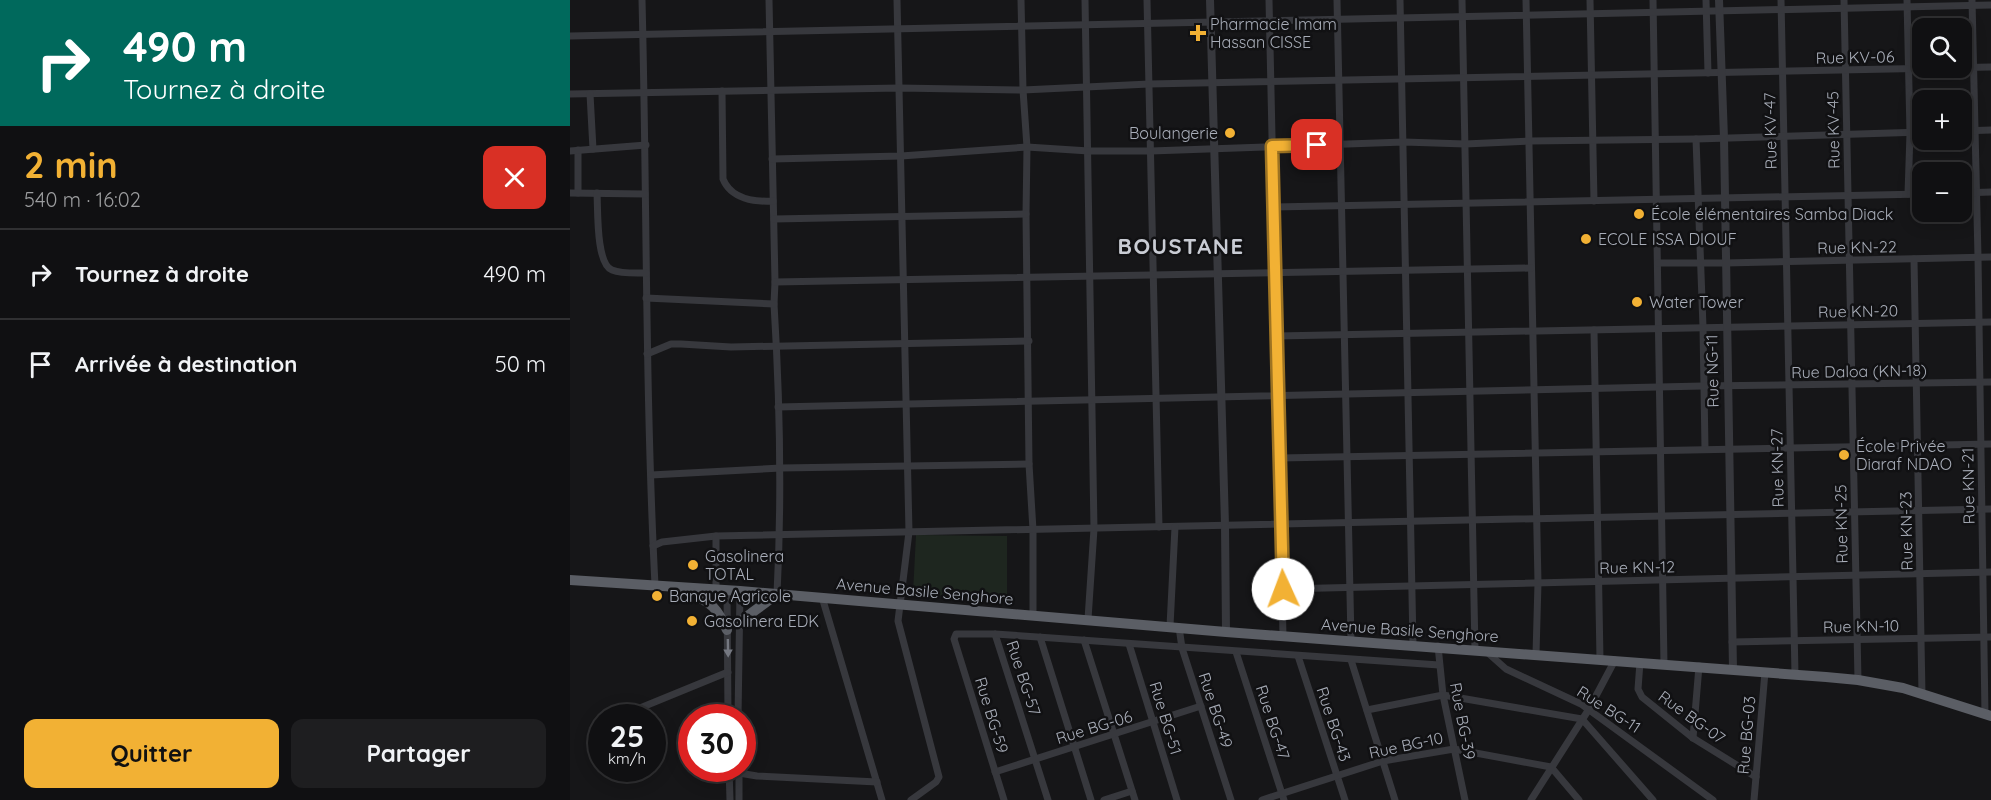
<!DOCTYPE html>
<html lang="fr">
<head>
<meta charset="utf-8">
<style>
  :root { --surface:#101012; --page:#1e1e20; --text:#f1f3f6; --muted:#9c9d9f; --line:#303032; --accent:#f2b134 }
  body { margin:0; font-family:Quicksand,sans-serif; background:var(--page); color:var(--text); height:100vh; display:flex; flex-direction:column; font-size:22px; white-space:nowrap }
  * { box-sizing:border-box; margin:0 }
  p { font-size:20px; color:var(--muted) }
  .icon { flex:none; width:33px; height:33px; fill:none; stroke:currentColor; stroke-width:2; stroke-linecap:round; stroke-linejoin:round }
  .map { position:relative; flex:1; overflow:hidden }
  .sheet { display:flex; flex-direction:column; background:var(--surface); width:570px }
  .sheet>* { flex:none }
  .top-card { background:#00695c; color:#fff; overflow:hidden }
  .fabs { position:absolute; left:1342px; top:18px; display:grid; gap:12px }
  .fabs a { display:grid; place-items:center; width:60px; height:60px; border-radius:12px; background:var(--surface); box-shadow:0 3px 15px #0003,0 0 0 2px var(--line); font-size:30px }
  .speed { position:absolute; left:18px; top:704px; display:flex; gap:12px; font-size:30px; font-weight:700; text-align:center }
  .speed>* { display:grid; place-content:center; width:78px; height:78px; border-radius:50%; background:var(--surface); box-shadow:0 3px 15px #0003,0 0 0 2px var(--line); line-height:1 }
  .speed small { font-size:15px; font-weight:400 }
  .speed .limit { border:9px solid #d22; background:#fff; color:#111 }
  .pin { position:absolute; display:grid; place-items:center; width:51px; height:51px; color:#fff; margin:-26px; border-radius:12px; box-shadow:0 3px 9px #0006 }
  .me { position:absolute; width:66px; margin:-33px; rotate:358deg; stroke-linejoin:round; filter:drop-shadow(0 0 4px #0008) }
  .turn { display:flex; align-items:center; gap:21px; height:126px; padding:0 24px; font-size:27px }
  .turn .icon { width:78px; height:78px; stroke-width:2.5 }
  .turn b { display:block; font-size:42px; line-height:51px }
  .round { display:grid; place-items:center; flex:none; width:63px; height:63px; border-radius:12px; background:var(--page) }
  .head { display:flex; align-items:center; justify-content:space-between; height:102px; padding:0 24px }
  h1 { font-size:36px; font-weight:800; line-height:45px; color:var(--accent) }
  .button { display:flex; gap:12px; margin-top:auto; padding:12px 24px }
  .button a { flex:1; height:69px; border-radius:12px; background:var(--accent); color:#111; font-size:24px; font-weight:800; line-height:69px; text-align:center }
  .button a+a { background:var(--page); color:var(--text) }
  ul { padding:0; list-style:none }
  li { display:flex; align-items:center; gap:18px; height:90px; padding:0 24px; border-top:2px solid var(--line) }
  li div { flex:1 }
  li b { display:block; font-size:22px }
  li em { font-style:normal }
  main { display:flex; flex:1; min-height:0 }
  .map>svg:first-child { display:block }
  .green { fill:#1e261f }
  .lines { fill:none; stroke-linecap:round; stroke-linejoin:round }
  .minor { stroke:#37383d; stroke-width:7 }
  .tertiary { stroke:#37383d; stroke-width:8 }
  .trunk { stroke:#5b5e65; stroke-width:10 }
  .oneway { fill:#757881 }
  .route-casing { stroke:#9d7322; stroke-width:15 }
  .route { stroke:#f2b134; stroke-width:10 }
  .poi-dot { fill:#f2b134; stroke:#111113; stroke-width:2 }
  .labels { text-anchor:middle; stroke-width:5; stroke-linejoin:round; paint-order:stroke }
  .poi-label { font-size:16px; fill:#a8adb8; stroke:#111113; text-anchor:start }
  .street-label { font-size:16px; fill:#a8adb8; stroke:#111113 }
  .district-label { font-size:22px; font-weight:bold; letter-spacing:1.5px; fill:#c9ccd4; stroke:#111113 }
</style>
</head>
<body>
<main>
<section class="sheet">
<div class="top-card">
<div class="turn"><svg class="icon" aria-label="right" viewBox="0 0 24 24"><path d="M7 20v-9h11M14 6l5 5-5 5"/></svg><div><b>490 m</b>Tournez à droite</div></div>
</div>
<div class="head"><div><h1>2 min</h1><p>540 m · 16:02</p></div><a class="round" style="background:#d93025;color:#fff"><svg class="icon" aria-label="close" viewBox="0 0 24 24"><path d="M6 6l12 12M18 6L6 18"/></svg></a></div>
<ul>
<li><svg class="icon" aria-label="right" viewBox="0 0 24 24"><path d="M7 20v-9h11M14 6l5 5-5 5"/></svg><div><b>Tournez à droite</b></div><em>490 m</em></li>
<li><svg class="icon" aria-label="arrive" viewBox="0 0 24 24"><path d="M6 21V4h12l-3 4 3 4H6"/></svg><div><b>Arrivée à destination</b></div><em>50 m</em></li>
</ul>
<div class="button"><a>Quitter</a><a>Partager</a></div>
</section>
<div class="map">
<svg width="1421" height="800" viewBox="0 0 1421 800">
  <rect width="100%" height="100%" fill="#161618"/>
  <path class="green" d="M346 535 437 536V601L343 593Z"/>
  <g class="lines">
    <g class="minor">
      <path d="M72 0C77 195 75 390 85 585"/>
      <path d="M199 0 205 282 204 304C210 401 212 497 207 594"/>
      <path d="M327 0 339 532 328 621 369 777 366 782 341 800"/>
      <path d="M451 0 453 90 457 147 456 214 459 464 463 530V615"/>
      <path d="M515 0 524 529 518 619"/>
      <path d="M577 0 589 527"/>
      <path d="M699 0 713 636"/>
      <path d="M767 0 781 640"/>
      <path d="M830 0 843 644"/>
      <path d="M892 0 905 650"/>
      <path d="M956 0 968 583 966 654"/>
      <path d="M1020 0 1024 201"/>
      <path d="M1083 0 1094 664"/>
      <path d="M1136 0 1138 73"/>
      <path d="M1211 0 1225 674"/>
      <path d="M1274 0 1288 680"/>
      <path d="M1337 0 1340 133 1338 194"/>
      <path d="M1402 0 1408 257 1415 715"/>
      <path d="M0 36 1421 5"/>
      <path d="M152 91 153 179C161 199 185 202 203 201"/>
      <path d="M0 94 329 88 453 90 579 84 1421 67"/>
      <path d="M20 94 23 149"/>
      <path d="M1392 131 1421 130"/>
      <path d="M1126 139 1133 327 1135 449"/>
      <path d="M8 150V193"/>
      <path d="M0 151 76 145"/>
      <path d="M202 159 331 156 457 147 519 151H581L834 142 895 144 959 141 1126 139 1353 132"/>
      <path d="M0 193 75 194"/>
      <path d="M27 193C28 210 26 264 42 270 52 274 66 273 76 273"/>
      <path d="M1392 193 1421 192"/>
      <path d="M704 207 1353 194"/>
      <path d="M204 219 456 214"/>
      <path d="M1344 259 1352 694"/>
      <path d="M1088 263H1155L1421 257"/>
      <path d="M205 282 961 268"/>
      <path d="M76 298 204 304"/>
      <path d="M1024 330 1030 659"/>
      <path d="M707 336 1421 322"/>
      <path d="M77 354 101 344H111L161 347 459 341"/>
      <path d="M208 407 1133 386 1421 382"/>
      <path d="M710 458 1421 444"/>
      <path d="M81 475 211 468 459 464"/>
      <path d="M83 546 92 542 146 536 1421 509"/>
      <path d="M146 589V536"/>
      <path d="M713 589 1421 572"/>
      <path d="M157 590 158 717"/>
      <path d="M252 597 312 800"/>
      <path d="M600 626 605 527"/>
      <path d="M609 627 612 648 661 800"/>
      <path d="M425 634 478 800"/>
      <path d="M470 637 521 800"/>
      <path d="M514 640 565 800"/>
      <path d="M1162 642 1421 637"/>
      <path d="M559 644 607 800"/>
      <path d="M868 646 873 695 895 800"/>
      <path d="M666 652 714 800"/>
      <path d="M918 653 936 669 1011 704 1143 800"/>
      <path d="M728 656 775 800"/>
      <path d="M781 660 825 800"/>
      <path d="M1070 662 1068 689 1072 697 1123 738 1186 777"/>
      <path d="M70 708 158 672"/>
      <path d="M797 710 873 695 1012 719 1083 800"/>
      <path d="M168 717 170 591"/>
      <path d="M1123 738 1129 666"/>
      <path d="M159 768 160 800"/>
      <path d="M169 770V800"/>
      <path d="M425 772 631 706"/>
      <path d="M169 773 187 776 307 782"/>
      <path d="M434 800 384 639 386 634H425L869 665"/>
      <path d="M534 800 562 791"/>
      <path d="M692 800 813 761 884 749 981 767 1009 800"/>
      <path d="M961 800 1019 709 1045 660"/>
      <path d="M1184 800 1195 672"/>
    </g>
    <g class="tertiary">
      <path d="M640 0 655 525 656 632"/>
      <path d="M1149 0 1154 138 1163 669"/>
    </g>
    <g class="trunk">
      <path d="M0 580 170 591 656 632 1256 677 1288 680 1333 688 1421 716"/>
      <path d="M112 588C138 603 144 601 157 630"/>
      <path d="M169 624C180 612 195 605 206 594"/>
    </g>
  </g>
  <defs><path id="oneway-solid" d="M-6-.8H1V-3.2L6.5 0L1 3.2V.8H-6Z" transform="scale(1.5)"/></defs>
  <use class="oneway" href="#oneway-solid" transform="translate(158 648) rotate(89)"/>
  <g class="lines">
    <g class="route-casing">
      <path id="route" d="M713 589 702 146 747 145"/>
    </g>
    <use href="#route" class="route"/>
  </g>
  <g class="poi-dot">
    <path d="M625 24h6v6h6v6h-6v6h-6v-6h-6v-6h6z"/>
    <circle cx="660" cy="133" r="6"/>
    <circle cx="1069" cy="214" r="6"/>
    <circle cx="1016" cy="239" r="6"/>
    <circle cx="1067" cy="302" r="6"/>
    <circle cx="1274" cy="455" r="6"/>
    <circle cx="123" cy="565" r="6"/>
    <circle cx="87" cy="596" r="6"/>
    <circle cx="122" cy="621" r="6"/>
  </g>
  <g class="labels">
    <g class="poi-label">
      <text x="640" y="30">Pharmacie Imam<tspan x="640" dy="18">Hassan CISSE</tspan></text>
      <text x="648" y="139" text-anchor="end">Boulangerie</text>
      <text x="1081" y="220">École élémentaires Samba Diack</text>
      <text x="1028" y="245">ECOLE ISSA DIOUF</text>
      <text x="1079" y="308">Water Tower</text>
      <text x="1286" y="452">École Privée<tspan x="1286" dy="18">Diaraf NDAO</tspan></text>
      <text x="135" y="562">Gasolinera<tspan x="135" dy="18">TOTAL</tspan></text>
      <text x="99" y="602">Banque Agricole</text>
      <text x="134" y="627">Gasolinera EDK</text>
    </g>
    <g class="street-label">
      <text transform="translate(1285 57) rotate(-1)" y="6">Rue KV-06</text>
      <text transform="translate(1263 130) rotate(-91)" y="6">Rue KV-45</text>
      <text transform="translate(1200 131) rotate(-91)" y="6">Rue KV-47</text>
      <text transform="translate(1287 247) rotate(-1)" y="6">Rue KN-22</text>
      <text transform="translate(1288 311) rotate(-1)" y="6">Rue KN-20</text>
      <text transform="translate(1142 371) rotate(-91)" y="6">Rue NG-11</text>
      <text transform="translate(1289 371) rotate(-1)" y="6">Rue Daloa (KN-18)</text>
      <text transform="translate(1207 468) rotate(-91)" y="6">Rue KN-27</text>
      <text transform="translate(1398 486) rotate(-91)" y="6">Rue KN-21</text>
      <text transform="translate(1271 524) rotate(-91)" y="6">Rue KN-25</text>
      <text transform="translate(1336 531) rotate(-91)" y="6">Rue KN-23</text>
      <text transform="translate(1067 567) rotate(-1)" y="6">Rue KN-12</text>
      <text transform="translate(355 591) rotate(5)" y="6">Avenue Basile Senghore</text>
      <text transform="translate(1291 626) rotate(-1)" y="6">Rue KN-10</text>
      <text transform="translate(840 630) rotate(4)" y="6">Avenue Basile Senghore</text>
      <text transform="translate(454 678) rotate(72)" y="6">Rue BG-57</text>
      <text transform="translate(1039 709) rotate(33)" y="6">Rue BG-11</text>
      <text transform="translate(646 710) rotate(72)" y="6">Rue BG-49</text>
      <text transform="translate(422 715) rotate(73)" y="6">Rue BG-59</text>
      <text transform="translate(1122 717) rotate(36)" y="6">Rue BG-07</text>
      <text transform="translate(596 718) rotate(73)" y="6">Rue BG-51</text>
      <text transform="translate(893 721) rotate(79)" y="6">Rue BG-39</text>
      <text transform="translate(703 722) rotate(72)" y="6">Rue BG-47</text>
      <text transform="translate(764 724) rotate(72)" y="6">Rue BG-43</text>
      <text transform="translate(524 727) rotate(-17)" y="6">Rue BG-06</text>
      <text transform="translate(1176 735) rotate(-85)" y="6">Rue BG-03</text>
      <text transform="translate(836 745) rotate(-12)" y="6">Rue BG-10</text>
    </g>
    <g class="district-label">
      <text x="611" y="254">BOUSTANE</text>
    </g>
  </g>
</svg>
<div class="fabs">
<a><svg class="icon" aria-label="search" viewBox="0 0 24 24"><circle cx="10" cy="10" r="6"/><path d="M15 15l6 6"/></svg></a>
<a>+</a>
<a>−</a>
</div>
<div class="speed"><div>25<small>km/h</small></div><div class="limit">30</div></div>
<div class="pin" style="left:747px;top:145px;background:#d93025"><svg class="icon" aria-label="arrive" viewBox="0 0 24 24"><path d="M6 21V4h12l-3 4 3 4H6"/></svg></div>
<svg class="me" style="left:713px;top:589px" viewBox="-20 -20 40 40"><circle r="19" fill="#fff"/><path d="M0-13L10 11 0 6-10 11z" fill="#f2b134"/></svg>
</div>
</main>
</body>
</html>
